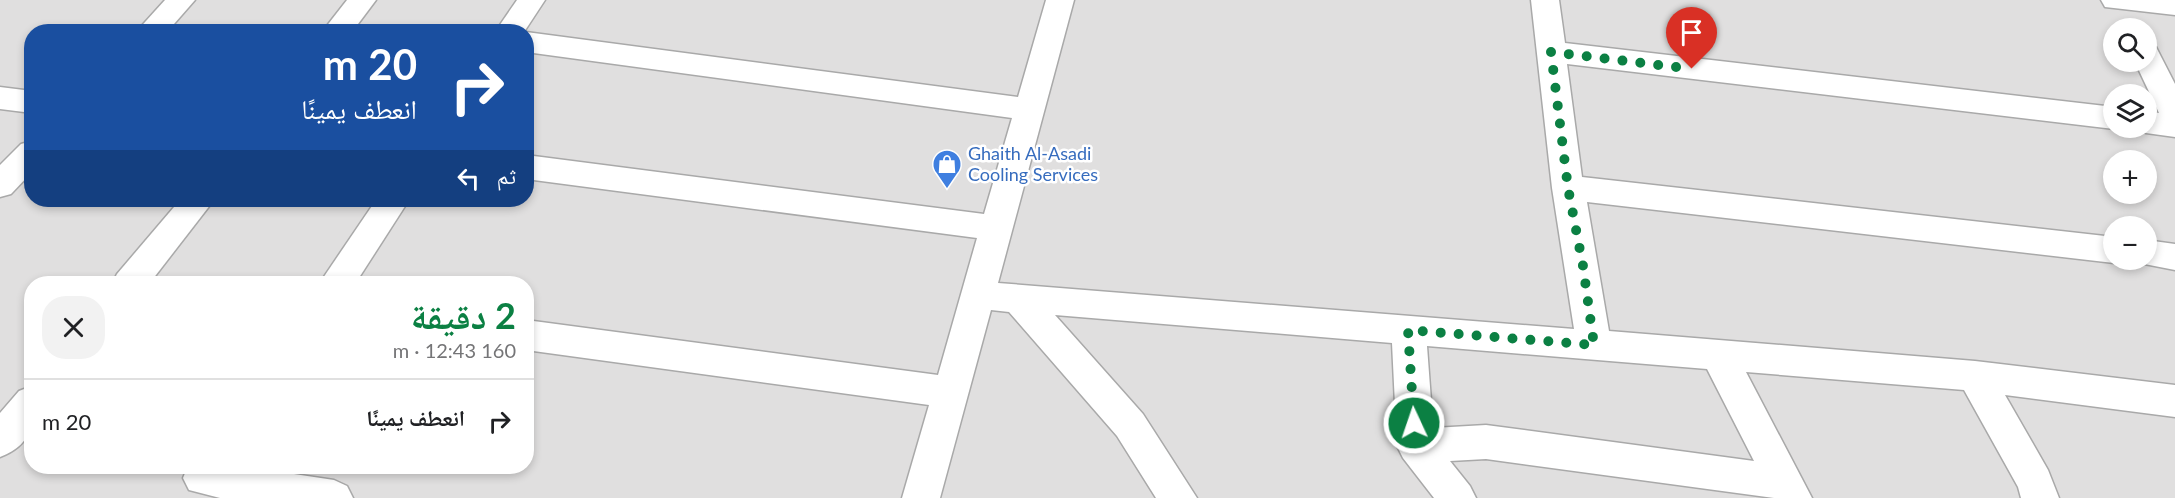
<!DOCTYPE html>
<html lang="ar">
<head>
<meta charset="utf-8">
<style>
  :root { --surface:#fff; --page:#f2f2f2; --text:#202124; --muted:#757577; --line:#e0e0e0; --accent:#0b8043 }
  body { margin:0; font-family:Lato,"Noto Naskh Arabic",sans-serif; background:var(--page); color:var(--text); direction:rtl; height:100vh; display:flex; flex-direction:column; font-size:22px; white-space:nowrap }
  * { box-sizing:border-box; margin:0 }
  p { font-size:20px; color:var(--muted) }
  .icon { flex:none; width:33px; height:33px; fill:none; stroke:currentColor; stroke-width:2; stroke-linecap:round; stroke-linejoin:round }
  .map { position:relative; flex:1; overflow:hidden; direction:ltr }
  .drawer { position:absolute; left:24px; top:276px; width:510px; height:198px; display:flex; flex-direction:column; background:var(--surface); border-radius:24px; box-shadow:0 3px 9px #0003; direction:rtl }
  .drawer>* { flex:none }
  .hud { position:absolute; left:24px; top:24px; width:510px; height:183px; border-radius:24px; box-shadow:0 3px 9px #0003; direction:rtl; background:#1a4fa0; color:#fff; overflow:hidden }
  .tools { position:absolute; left:2103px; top:18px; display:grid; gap:12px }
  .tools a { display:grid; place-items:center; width:54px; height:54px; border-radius:50%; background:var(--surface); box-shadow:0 3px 9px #0003; font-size:30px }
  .pin { position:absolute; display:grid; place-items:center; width:51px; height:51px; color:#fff; margin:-62px -26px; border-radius:50% 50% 50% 0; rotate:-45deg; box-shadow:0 0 6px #0007 }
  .pin .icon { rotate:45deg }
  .me { position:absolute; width:66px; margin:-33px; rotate:357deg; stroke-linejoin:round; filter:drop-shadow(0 0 4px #0008) }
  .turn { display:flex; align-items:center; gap:21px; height:126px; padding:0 18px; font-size:27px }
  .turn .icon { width:78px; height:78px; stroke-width:2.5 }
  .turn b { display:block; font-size:42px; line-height:51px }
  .then { display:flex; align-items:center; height:57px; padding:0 18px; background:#0003; gap:12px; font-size:22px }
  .round { display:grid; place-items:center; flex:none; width:63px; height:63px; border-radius:24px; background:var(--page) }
  .head { display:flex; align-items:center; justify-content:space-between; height:102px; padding:0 18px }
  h1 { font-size:36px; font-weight:700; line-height:45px; color:var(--accent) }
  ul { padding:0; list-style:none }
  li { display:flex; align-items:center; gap:18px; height:84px; padding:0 18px; border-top:2px solid var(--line) }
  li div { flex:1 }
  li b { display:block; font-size:22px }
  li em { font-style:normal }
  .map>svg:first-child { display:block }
  .residential { fill:#e0dfdf; fill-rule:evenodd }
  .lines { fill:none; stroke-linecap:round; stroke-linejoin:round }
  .minor-casing { stroke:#a9a9a9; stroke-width:3 }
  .minor { fill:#fff; fill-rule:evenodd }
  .route { stroke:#0b8043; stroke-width:10; stroke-dasharray:0 18 }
  .labels { text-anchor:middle; stroke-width:5; stroke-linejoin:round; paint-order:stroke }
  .shop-label { font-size:18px; fill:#366cbe; stroke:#fff; text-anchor:start }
</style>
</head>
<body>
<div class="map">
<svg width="2175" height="498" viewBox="0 0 2175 498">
  <rect width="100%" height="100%" fill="#f2efe9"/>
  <path class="residential" d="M0 0H2175V498H0ZM2114 28H2146V62H2114ZM32 32H526V200H32ZM2114 94H2146V128H2114ZM2114 160H2146V194H2114ZM2114 226H2146V260H2114ZM32 284H526V466H32Z"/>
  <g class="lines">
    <g class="minor-casing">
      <g id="minor">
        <path d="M165 0H195L167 32H136Z"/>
        <path d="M347 0H376L352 32H322Z"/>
        <path d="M517 0H545L524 32H495Z"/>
        <path d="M1046 0H1074L998 283 1574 329 1552 188 1531 0H1559L1565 43 2114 107V128H2119L2114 129 1567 64 1582 177 2114 237V260H2125L2114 263 1587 202 1609 331 1975 361 2175 385V417L2005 395 2048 470 2059 498H2021L2018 487 1964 390 1746 372 1812 498H1774L1486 459 1450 461 1470 486 1476 498H1434L1403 458 1397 446 1392 343 1055 315 1143 414 1197 498H1156L1117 436 1009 312 991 310 940 498H902L929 405 526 350V320L938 375 977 238 526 179V155L984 214 1012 118 526 52V32L1018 97ZM1427 346 1707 369 1754 461 1486 425 1433 428Z"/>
        <path d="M2101 0H2175V15L2105 7Z"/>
        <path d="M2146 44 2156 47 2175 84V137L2146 133 2134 128H2146V111L2159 113 2135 62H2146Z"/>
        <path d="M0 87 32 91V113L0 109Z"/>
        <path d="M32 141V172L11 194 0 197V165L21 144Z"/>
        <path d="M180 200H214L149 284H112L117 274Z"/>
        <path d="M376 200H409L355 284H319Z"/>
        <path d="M2146 240 2175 244V270L2134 262 2133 260H2146Z"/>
        <path d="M32 386C32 419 37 443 0 457V413L19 391Z"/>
        <path d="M188 466H241L334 480 347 486 353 498H220L189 490 183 478Z"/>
      </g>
    </g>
    <use href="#minor" class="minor"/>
  </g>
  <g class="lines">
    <path class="route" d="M1414 423 1408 330 1594 345 1583 266 1568 188 1551 52 1692 69"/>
  </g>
  <defs>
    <g id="shop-pin" transform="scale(1.5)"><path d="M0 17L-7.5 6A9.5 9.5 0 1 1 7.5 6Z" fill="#3f7fe0" stroke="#fff"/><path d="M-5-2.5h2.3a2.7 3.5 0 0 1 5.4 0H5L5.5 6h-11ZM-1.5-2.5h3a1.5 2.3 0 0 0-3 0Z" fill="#fff"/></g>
  </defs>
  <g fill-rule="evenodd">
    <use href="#shop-pin" x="947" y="164"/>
  </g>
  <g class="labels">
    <g class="shop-label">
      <text x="968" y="160">Ghaith Al-Asadi<tspan x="968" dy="21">Cooling Services</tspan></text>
    </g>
  </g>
</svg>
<div class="tools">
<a><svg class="icon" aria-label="search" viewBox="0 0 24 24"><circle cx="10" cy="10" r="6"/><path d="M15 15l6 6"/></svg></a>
<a><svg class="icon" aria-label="layers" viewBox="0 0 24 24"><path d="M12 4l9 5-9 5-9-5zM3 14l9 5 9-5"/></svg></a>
<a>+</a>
<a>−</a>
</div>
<div class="pin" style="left:1692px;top:69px;background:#d93025"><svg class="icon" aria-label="arrive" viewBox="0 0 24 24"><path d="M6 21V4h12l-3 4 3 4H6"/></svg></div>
<svg class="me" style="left:1414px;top:423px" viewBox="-20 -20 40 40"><circle r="17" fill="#0b8043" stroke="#fff" stroke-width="3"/><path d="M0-11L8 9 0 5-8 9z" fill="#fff"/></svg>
<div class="hud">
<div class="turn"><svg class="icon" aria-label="right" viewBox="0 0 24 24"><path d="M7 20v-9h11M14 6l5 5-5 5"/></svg><div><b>20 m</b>انعطف يمينًا</div></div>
<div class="then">ثم<svg class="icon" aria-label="left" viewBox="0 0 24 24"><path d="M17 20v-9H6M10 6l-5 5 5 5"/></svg></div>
</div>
<section class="drawer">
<div class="head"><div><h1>2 دقيقة</h1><p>160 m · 12:43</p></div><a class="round"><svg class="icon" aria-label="close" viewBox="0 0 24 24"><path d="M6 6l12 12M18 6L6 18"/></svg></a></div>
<ul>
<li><svg class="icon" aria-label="right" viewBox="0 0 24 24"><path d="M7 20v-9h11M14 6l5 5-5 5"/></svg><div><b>انعطف يمينًا</b></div><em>20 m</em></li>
</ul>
</section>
</div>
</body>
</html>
